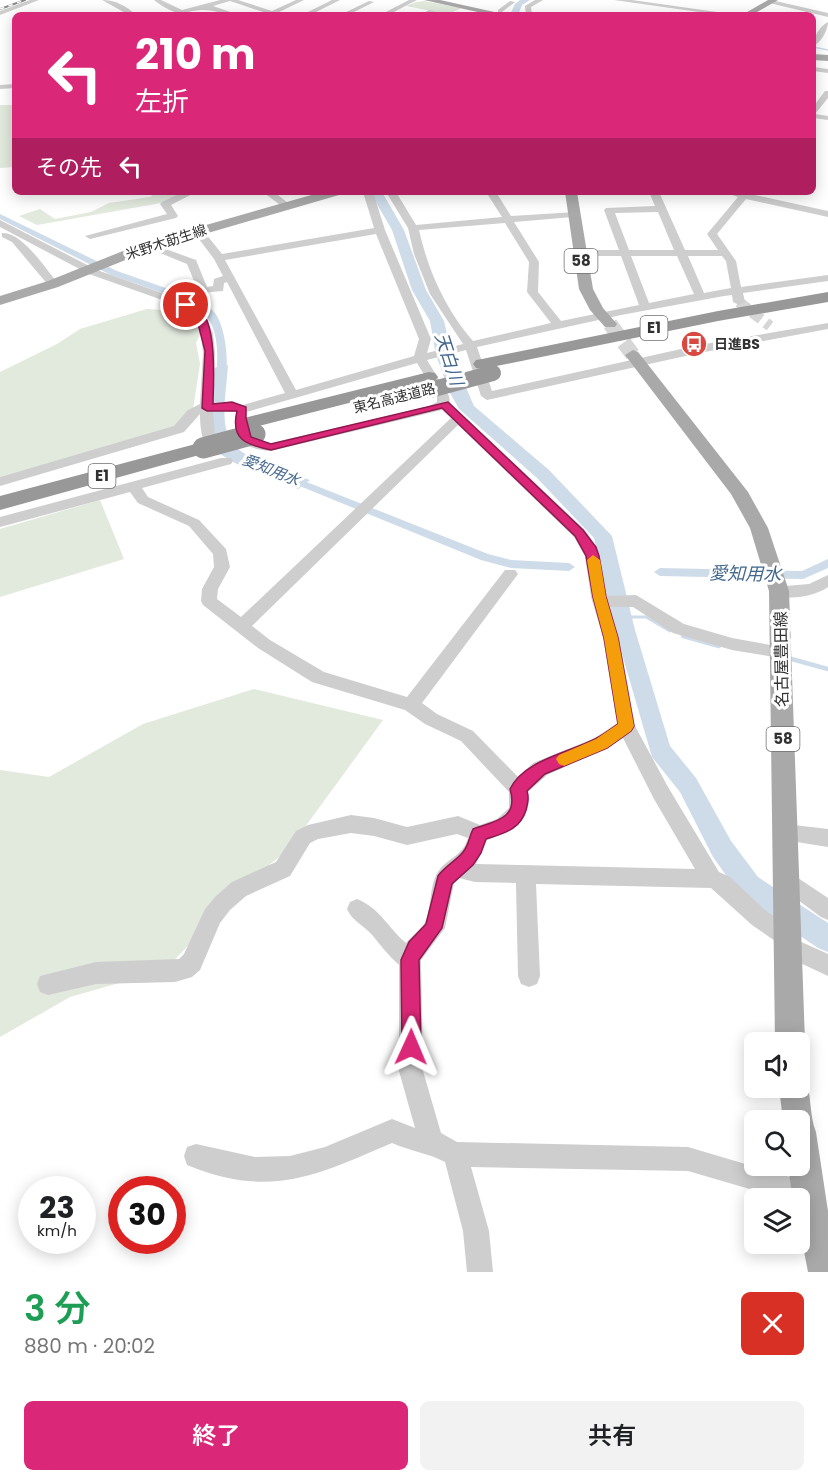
<!DOCTYPE html>
<html lang="ja">
<head>
<meta charset="utf-8">
<style>
  :root { --surface:#fff; --page:#f2f2f2; --text:#202124; --muted:#757577; --accent:#db2777 }
  body { margin:0; font-family:Poppins,"Noto Sans JP",sans-serif; background:var(--page); color:var(--text); height:100vh; display:flex; flex-direction:column; font-size:22px; white-space:nowrap }
  * { box-sizing:border-box; margin:0 }
  p { font-size:20px; color:var(--muted) }
  .icon { flex:none; width:33px; height:33px; fill:none; stroke:currentColor; stroke-width:2; stroke-linecap:round; stroke-linejoin:round }
  .map { position:relative; height:1272px; overflow:hidden }
  .sheet { display:flex; flex-direction:column; background:var(--surface); flex:1 }
  .sheet>* { flex:none }
  .top-card { position:absolute; left:12px; top:12px; width:804px; height:183px; border-radius:9px; box-shadow:0 3px 15px #0003; background:#db2777; color:#fff; overflow:hidden }
  .tools { position:absolute; left:744px; top:1032px; display:grid; gap:12px }
  .tools a { display:grid; place-items:center; width:66px; height:66px; border-radius:9px; background:var(--surface); box-shadow:0 3px 15px #0003; font-size:30px }
  .speed { position:absolute; left:18px; top:1176px; display:flex; gap:12px; font-size:30px; font-weight:700; text-align:center }
  .speed>* { display:grid; place-content:center; width:78px; height:78px; border-radius:50%; background:var(--surface); box-shadow:0 3px 15px #0003; line-height:1 }
  .speed small { font-size:15px; font-weight:400 }
  .speed .limit { border:9px solid #d22; background:#fff; color:#111 }
  .pin { position:absolute; display:grid; place-items:center; width:51px; height:51px; color:#fff; margin:-26px; border:3px solid #fff; border-radius:50%; box-shadow:0 2px 6px #0007 }
  .me { position:absolute; width:66px; margin:-33px; rotate:1deg; stroke-linejoin:round; filter:drop-shadow(0 0 4px #0008) }
  .turn { display:flex; align-items:center; gap:21px; height:126px; padding:0 24px; font-size:27px }
  .turn .icon { width:78px; height:78px; stroke-width:2.5 }
  .turn b { display:block; font-size:42px; line-height:51px }
  .then { display:flex; align-items:center; height:57px; padding:0 24px; background:#0003; gap:12px; font-size:22px }
  .round { display:grid; place-items:center; flex:none; width:63px; height:63px; border-radius:9px; background:var(--page) }
  .head { display:flex; align-items:center; justify-content:space-between; height:102px; padding:0 24px }
  h1 { font-size:36px; font-weight:600; line-height:45px; color:#1e9e55 }
  .action { display:flex; gap:12px; margin-top:auto; padding:12px 24px }
  .action a { flex:1; height:69px; border-radius:9px; background:var(--accent); color:#fff; font-size:24px; font-weight:600; line-height:69px; text-align:center }
  .action a+a { background:var(--page); color:var(--text) }
  .map>svg:first-child { display:block }
  .green { fill:#e2e9dd }
  .water { fill:#cedcea }
  .lines { fill:none; stroke-linecap:round; stroke-linejoin:round }
  .stream-far2 { stroke:#cedcea; stroke-width:1.5 }
  .stream-far1 { stroke:#cedcea; stroke-width:3 }
  .stream { stroke:#cedcea; stroke-width:4.5 }
  .canal { fill:#cedcea; fill-rule:evenodd }
  .river { fill:#cedcea; fill-rule:evenodd }
  .minor-tunnel { stroke:#d6d6d6; stroke-width:11; stroke-dasharray:11 6; stroke-linecap:butt }
  .major-tunnel { stroke:#d6d6d6; stroke-width:15; stroke-dasharray:15 8; stroke-linecap:butt }
  .minor { fill:#cecece; fill-rule:evenodd }
  .major { fill:#a9a9a9; fill-rule:evenodd }
  .highway { fill:#989898; fill-rule:evenodd }
  .rail-casing { stroke:#868686; stroke-width:2 }
  .rail { stroke:#fff; stroke-width:1.5; stroke-dasharray:4.5; stroke-linecap:butt }
  .highway-bridge-far1 { stroke:#989898; stroke-width:16 }
  .highway-bridge { stroke:#989898; stroke-width:21 }
  .route { fill:#db2777; stroke:#8e194d; stroke-width:1.5 }
  .slow { fill:#f59e0b }
  .labels { text-anchor:middle; stroke-width:6; stroke-linejoin:round; paint-order:stroke }
  .far-street-label { font-size:14px; fill:#313131; stroke:#fff }
  .far-poi-label { font-size:14px; font-weight:bold; fill:#313131; stroke:#fff; text-anchor:start }
  .shield { fill:#fff; stroke:#6f6f6f; stroke-width:1.5 }
  .shield-label { font-size:15px; font-weight:bold; fill:#313131 }
  .far-water-label { font-size:15px; font-style:italic; fill:#44688d; stroke:#fff }
  .street-label { font-size:16px; fill:#313131; stroke:#fff }
  .water-label { font-size:18px; font-style:italic; fill:#44688d; stroke:#fff }
</style>
</head>
<body>
<div class="map">
<svg width="828" height="1272" viewBox="0 0 828 1272">
  <rect width="100%" height="100%" fill="#fff"/>
  <g class="green">
    <path d="M424 1 462 8 448 14 406 6 416 2Z"/>
    <path d="M0 105H15V167L0 168Z"/>
    <path d="M157 192H185L161 203 37 225 19 216 40 209 55 219 91 212 109 203 150 197Z"/>
    <path d="M147 309C169 310 185 312 203 328L196 343 200 364 191 422 0 477V372L57 344 80 329Z"/>
    <path d="M100 500 124 559 0 597V529Z"/>
    <path d="M254 689 383 720 289 849 249 881 165 970 70 997 0 1037V770L49 777 143 724Z"/>
  </g>
  <path class="water" d="M228 365C227 387 220 418 229 438 238 459 289 472 310 480L298 489 235 463 220 454 209 428 213 368Z"/>
  <g class="lines">
    <path class="stream-far2" d="M813 47 828 50"/>
    <g class="stream-far1">
      <path d="M623 617H646L670 631"/>
      <path d="M683 636 687 637"/>
    </g>
    <g class="stream">
      <path d="M683 636 719 646"/>
      <path d="M788 658 828 669"/>
    </g>
    <g class="canal">
      <path d="M0 214 117 271 200 300C205 304 211 308 215 313 226 328 230 366 224 384H218L216 382C218 351 221 324 194 304L111 275 0 219Z"/>
      <path d="M289 475 488 554 511 560 569 563 575 567 569 571 511 568 481 560 285 480 284 478Z"/>
      <path d="M828 559V568L803 579 660 576 654 572 660 568 802 571Z"/>
    </g>
    <g class="river">
      <path d="M520 0H530L522 5 518 15H510L515 4Z"/>
      <path d="M370 192H382L404 230 426 290 444 321 452 355 474 406 549 470 612 536 635 630 670 746 696 778 731 841 758 877 828 923V952L818 948 740 895 713 857 680 792 652 757 615 630 594 538 537 478 459 409 450 393 436 355 430 321 412 290 392 230Z"/>
    </g>
    <path class="minor-tunnel" d="M739 302 770 326"/>
    <path class="major-tunnel" d="M610 324 633 355"/>
    <g class="minor">
      <path d="M30 0H39L0 15V11Z"/>
      <path d="M102 0C116 0 126 6 136 15H129Z"/>
      <path d="M154 0H161L182 10 220 0H238L272 11 296 0H304L273 15H265L266 13 230 1 213 6 239 15C216 15 214 6 188 12L193 15C178 15 165 9 154 0Z"/>
      <path d="M332 0H340L310 15H302Z"/>
      <path d="M409 0H417L388 15H380Z"/>
      <path d="M535 0H543L531 7 532 15H526L525 6Z"/>
      <path d="M614 0H632L738 15H720Z"/>
      <path d="M771 0 828 13V17L769 3Z"/>
      <path d="M369 1 374 2 348 15H340Z"/>
      <path d="M510 1 515 2 502 12H498V10Z"/>
      <path d="M429 10 449 15H420Z"/>
      <path d="M828 22C828 30 821 43 813 46 813 37 820 26 828 22Z"/>
      <path d="M813 67 828 69V73L813 71Z"/>
      <path d="M15 84V88L0 89V85Z"/>
      <path d="M825 91H828V98L815 114 828 116V120L813 118V107Z"/>
      <path d="M183 192H196L171 205 178 216 176 218 90 239 85 236 167 214 160 204 162 202Z"/>
      <path d="M263 192H274L292 206 284 208Z"/>
      <path d="M363 192H373L385 230 431 339 427 353 463 344 430 294 414 254 408 228 386 192H396L416 225 502 217 486 192H496L511 216 576 212V216L573 217 514 222 539 262 538 292 561 321 639 305 621 256H580L575 253 580 250H619L604 210 606 208 655 206 649 192H659L685 250H718L707 234 738 197 724 192H752L750 194 828 211V217L746 199 717 234 736 261 741 287 828 275V281L743 293 745 302 739 305 733 302 732 295 724 296 621 315 477 347 492 391 699 345 828 323V329L699 353 487 400 481 396 466 350 427 360 449 396 450 403 584 529C602 552 603 569 607 596L636 595 684 624 732 638 787 648 789 652 787 656 781 658 732 650 673 633 633 607H610L619 637 635 726 668 787 719 872 730 877 766 911 795 930 797 940 828 954V976L779 953 776 946 778 943 752 925 711 888 536 884 540 976 537 984 529 987 521 984 518 976 516 883 475 882 459 878 454 883 445 928 421 960 423 1071 441 1133 457 1142 688 1147 817 1185 821 1194 817 1203 808 1207 800 1204V1198H780L688 1171 471 1167 489 1231 493 1272H467L463 1231 445 1162C428 1153 410 1151 392 1143 315 1176 270 1199 187 1165L184 1156 187 1147 196 1144 255 1157 290 1156 325 1147 392 1119 415 1128 399 1071V965C389 956 382 947 373 936 365 926 352 921 347 909L350 902 357 899C380 908 389 929 406 943 411 936 421 930 425 922 433 906 428 884 440 869 450 857 463 855 468 838L457 834 407 845 374 836 351 833 318 839 310 843 290 876 246 896 230 910 220 923 200 970 192 977 175 982 96 984 48 995 40 992 37 984 40 976 96 962 179 959 184 954 205 909 216 896 232 882 276 862 296 831 308 825 351 815 374 818 407 827 458 816 480 825 497 819 509 808V792L461 741 425 724 405 710 312 682 258 648 203 605 201 601 202 589 214 567 213 554 189 526 138 503 130 492 0 527V517L221 458H231L233 461 231 464 142 488 148 497 199 520 226 549 230 567 218 589 217 599 241 617 451 418 442 410 271 451C255 450 242 447 236 430L243 426 248 427C254 438 258 442 271 443L427 407 437 402V396L417 363 243 413 213 410 215 436 223 451 221 454 216 455C202 451 200 427 200 414L184 432 0 486V477L174 426 188 410 200 404 203 353 201 333 195 318 182 307 89 274 0 227V220L97 270 190 303 204 314 213 333 215 353 213 402 243 405 285 393 227 282 224 283 223 291 199 293 187 264 143 246 152 244 196 260 207 287 213 286 214 279 223 276 214 259 193 231 194 229H202L222 254 374 228ZM658 212 674 250H629L615 213ZM505 223 529 262 527 292 551 323 473 341C446 310 428 271 419 230ZM376 234 419 339 414 356 296 390 225 260ZM631 256H677L694 294 649 303ZM688 256H722L726 261 731 288 704 293ZM458 425 574 537 585 556 591 597 603 637 617 723 595 738 533 763 518 777 473 731 437 714 422 703 515 578 518 574 515 570H505L407 697 324 672 270 640 252 626ZM623 738 654 799 695 869 476 864 487 840C511 832 533 821 528 792L547 775 607 748Z"/>
      <path d="M2 233C21 231 45 268 57 282V286H49L12 242 2 237Z"/>
      <path d="M828 575V587C813 597 791 600 773 595L771 591 773 587 809 584Z"/>
      <path d="M785 824 828 829V847L778 839 775 833 778 827Z"/>
      <path d="M786 870 828 898V920L821 917 779 886 776 879 779 872Z"/>
    </g>
    <g class="major">
      <path d="M424 0H440L508 15H491Z"/>
      <path d="M768 0H778L752 15H742Z"/>
      <path d="M813 54 828 55V61L813 60Z"/>
      <path d="M322 192H341L339 195 153 249 58 287 0 305V296L48 281 143 243Z"/>
      <path d="M565 192H577L593 289 603 308 617 324 615 327H605L590 310 579 289Z"/>
      <path d="M633 350 638 352 748 492 768 528 789 591 805 1042 800 1053V1042H775L769 591 750 528 731 494 625 355Z"/>
      <path d="M800 1075 805 1077C812 1095 809 1115 816 1132L828 1211V1272H808L800 1231V1198H793L792 1194 788 1166H800V1120H783L779 1088H800Z"/>
    </g>
    <g class="highway">
      <path d="M828 292V302L718 321 482 369 476 368 473 364 476 360 482 359 718 311Z"/>
      <path d="M429 372 435 373 438 377 435 381 247 429 240 427 237 423 240 419Z"/>
      <path d="M203 442 210 444 213 448 210 452 0 510V496Z"/>
    </g>
    <g class="rail-casing">
      <path id="rail" d="M0 9 25 0"/>
    </g>
    <use href="#rail" class="rail"/>
    <path class="highway-bridge-far1" d="M430 390 493 373"/>
    <path class="highway-bridge" d="M203 448 255 434"/>
  </g>
  <path class="route" d="M183 303C221 299 213 382 213 404L232 402 246 407V418L251 437 271 444 448 402 583 530 596 547 599 556 606 597 618 638 634 726 631 731 607 748 545 774 527 791C529 798 528 802 526 810 520 830 504 833 486 839L481 853 473 865 452 884 442 928 419 960 421 1047 418 1054 411 1057 404 1054 402 1047 401 960 409 942 426 924 438 876C445 866 456 861 463 852 469 845 469 837 473 829 495 821 519 819 510 789 524 760 568 753 595 739 603 735 611 729 618 724L604 638 593 597 586 556 575 536 442 408 271 450C247 445 230 440 237 411H207L202 408 205 351 196 316 183 307Z"/>
  <path class="slow" d="M593 555 600 560 606 597 618 638 634 726 631 731 607 748 564 766 559 764 556 759 559 755 596 739 618 724 604 638 593 597 587 560Z"/>
  <defs>
    <g id="bus-disc" transform="scale(1.35)"><circle r="9.5" fill="#d84942" stroke="#fff"/><path d="M-5-6H5V4H4V6H2V4H-2V6H-4V4H-5ZM-3.5-4V0h7V-4ZM-3.5 1.2v1.5H-2V1.2ZM2 1.2v1.5H3.5V1.2Z" fill="#fff"/></g>
  </defs>
  <g fill-rule="evenodd">
    <use href="#bus-disc" x="694" y="344"/>
  </g>
  <g class="labels">
    <g class="far-street-label">
      <text transform="translate(166 242) rotate(-18)" y="5">米野木莇生線</text>
      <text transform="translate(394 398) rotate(-14)" y="5">東名高速道路</text>
    </g>
    <g class="far-poi-label">
      <text x="714" y="349">日進BS</text>
    </g>
    <g class="shield">
      <rect x="564.5" y="249" width="33" height="24" rx="4.5"/>
      <rect x="640.5" y="316" width="27" height="24" rx="4.5"/>
      <rect x="88.5" y="464" width="27" height="24" rx="4.5"/>
      <rect x="766.5" y="727" width="33" height="24" rx="4.5"/>
    </g>
    <g class="shield-label">
      <text x="581" y="266">58</text>
      <text x="654" y="333">E1</text>
      <text x="102" y="481">E1</text>
      <text x="783" y="744">58</text>
    </g>
    <g class="far-water-label">
      <text transform="translate(271 470) rotate(22)" y="5">愛知用水</text>
    </g>
    <g class="street-label">
      <text transform="translate(781 659) rotate(-91)" y="6">名古屋豊田線</text>
    </g>
    <g class="water-label">
      <text transform="translate(449 359) rotate(72)" y="6">天白川</text>
      <text transform="translate(745 574) rotate(1)" y="6">愛知用水</text>
    </g>
  </g>
</svg>
<div class="tools">
<a><svg class="icon" aria-label="sound" viewBox="0 0 24 24"><path d="M4 9h4l5-4v14l-5-4H4zM17 9q2 3 0 6"/></svg></a>
<a><svg class="icon" aria-label="search" viewBox="0 0 24 24"><circle cx="10" cy="10" r="6"/><path d="M15 15l6 6"/></svg></a>
<a><svg class="icon" aria-label="layers" viewBox="0 0 24 24"><path d="M12 4l9 5-9 5-9-5zM3 14l9 5 9-5"/></svg></a>
</div>
<div class="speed"><div>23<small>km/h</small></div><div class="limit">30</div></div>
<div class="pin" style="left:186px;top:305px;background:#d93025"><svg class="icon" aria-label="arrive" viewBox="0 0 24 24"><path d="M6 21V4h12l-3 4 3 4H6"/></svg></div>
<svg class="me" style="left:411px;top:1047px" viewBox="-20 -20 40 40"><path d="M0-17L14 15 0 8-14 15z" fill="#db2777" stroke="#fff" stroke-width="4"/></svg>
<div class="top-card">
<div class="turn"><svg class="icon" aria-label="left" viewBox="0 0 24 24"><path d="M17 20v-9H6M10 6l-5 5 5 5"/></svg><div><b>210 m</b>左折</div></div>
<div class="then">その先<svg class="icon" aria-label="left" viewBox="0 0 24 24"><path d="M17 20v-9H6M10 6l-5 5 5 5"/></svg></div>
</div>
</div>
<section class="sheet">
<div class="head"><div><h1>3 分</h1><p>880 m · 20:02</p></div><a class="round" style="background:#d93025;color:#fff"><svg class="icon" aria-label="close" viewBox="0 0 24 24"><path d="M6 6l12 12M18 6L6 18"/></svg></a></div>
<div class="action"><a>終了</a><a>共有</a></div>
</section>
</body>
</html>
